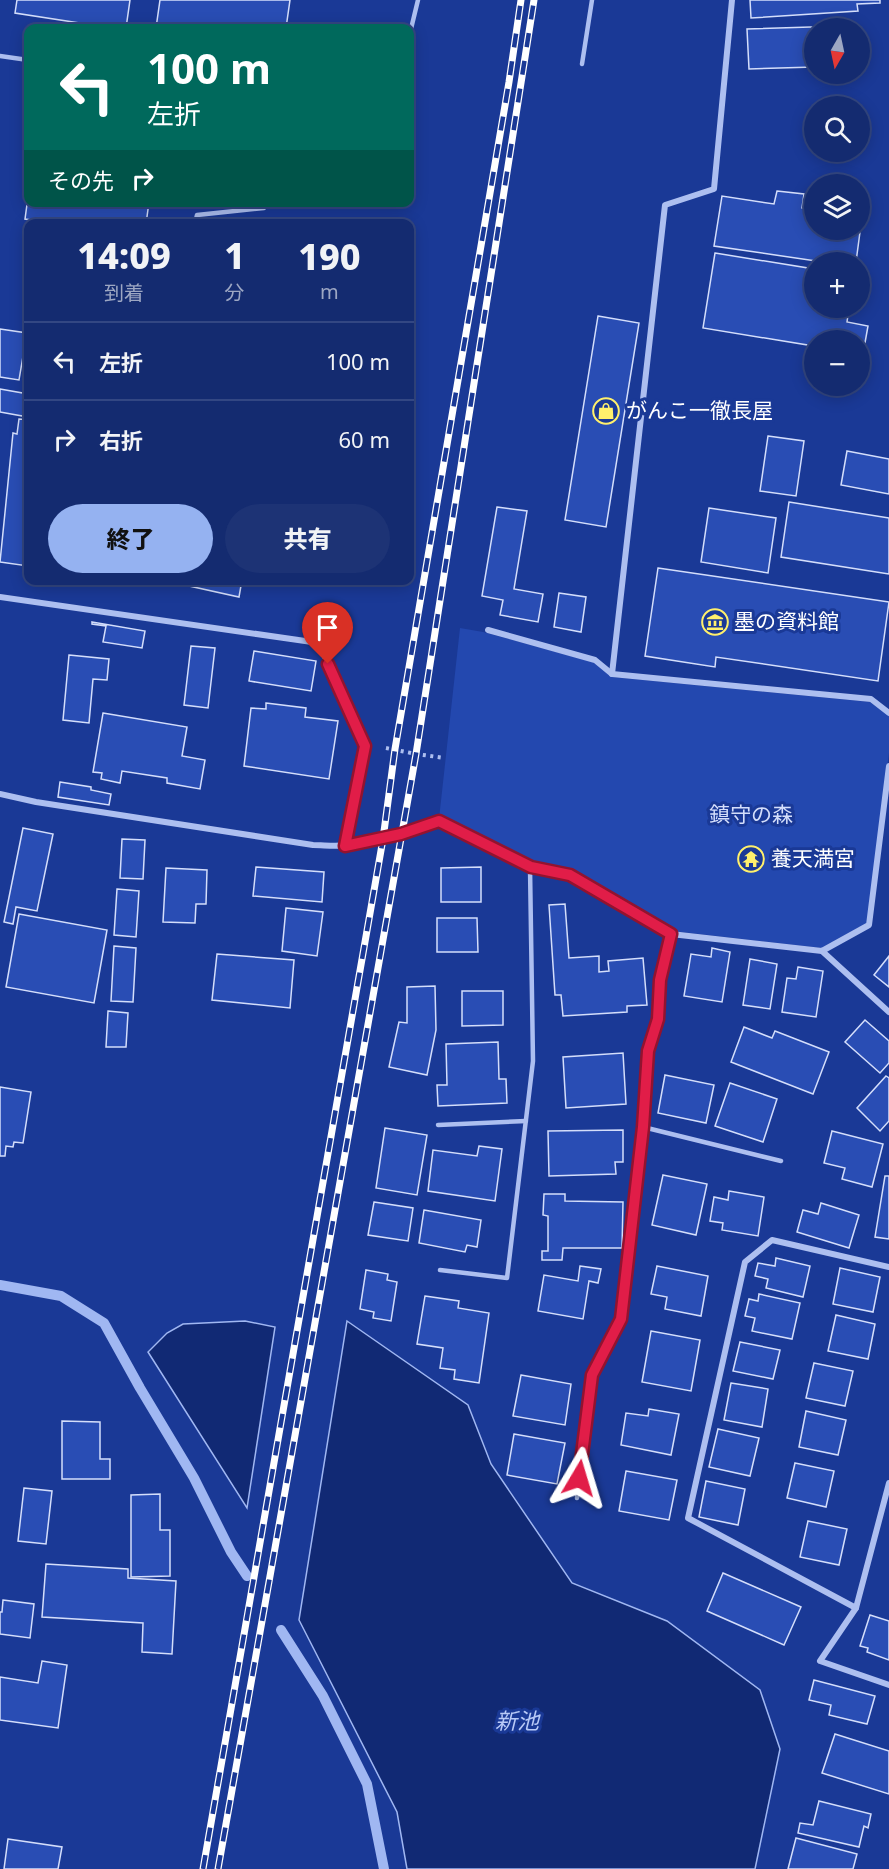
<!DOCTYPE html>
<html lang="ja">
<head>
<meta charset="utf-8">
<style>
  :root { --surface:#142b70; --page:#1d3375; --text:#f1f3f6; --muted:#9da7c3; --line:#334783; --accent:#95b2f1 }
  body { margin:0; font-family:"Noto Sans","Noto Sans JP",sans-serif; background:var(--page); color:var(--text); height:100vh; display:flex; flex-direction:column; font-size:22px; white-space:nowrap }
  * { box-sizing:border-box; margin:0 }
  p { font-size:20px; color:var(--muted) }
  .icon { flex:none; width:33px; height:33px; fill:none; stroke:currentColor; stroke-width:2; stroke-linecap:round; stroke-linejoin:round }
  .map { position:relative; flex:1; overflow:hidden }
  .details { position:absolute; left:24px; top:219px; width:390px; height:366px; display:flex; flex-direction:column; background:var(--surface); border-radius:12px; box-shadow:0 3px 15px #0003,0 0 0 2px var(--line) }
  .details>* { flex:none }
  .top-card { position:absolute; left:24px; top:24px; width:390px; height:183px; border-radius:12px; box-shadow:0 3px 15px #0003,0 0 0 2px var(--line); background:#00695c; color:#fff; overflow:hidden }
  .needle { width:39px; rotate:189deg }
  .fabs { position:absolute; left:804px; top:18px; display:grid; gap:12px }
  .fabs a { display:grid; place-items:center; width:66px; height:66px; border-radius:50%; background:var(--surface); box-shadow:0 3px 15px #0003,0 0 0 2px var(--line); font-size:30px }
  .pin { position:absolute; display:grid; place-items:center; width:51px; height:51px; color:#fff; margin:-62px -26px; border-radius:50% 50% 50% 0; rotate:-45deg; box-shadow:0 0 6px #0007 }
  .pin .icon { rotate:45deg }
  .me { position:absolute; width:66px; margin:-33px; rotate:7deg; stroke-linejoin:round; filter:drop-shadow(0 0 4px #0008) }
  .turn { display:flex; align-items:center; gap:21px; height:126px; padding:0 24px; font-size:27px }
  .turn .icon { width:78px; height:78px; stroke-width:2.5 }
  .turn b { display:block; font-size:42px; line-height:51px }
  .then { display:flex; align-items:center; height:57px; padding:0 24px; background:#0003; gap:12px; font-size:22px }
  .eta { display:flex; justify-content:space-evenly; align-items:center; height:102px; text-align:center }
  .eta b { font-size:36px; font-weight:800; line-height:42px }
  .action { display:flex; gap:12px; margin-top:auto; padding:12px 24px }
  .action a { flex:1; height:69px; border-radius:36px; background:var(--accent); color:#111; font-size:24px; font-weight:800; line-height:69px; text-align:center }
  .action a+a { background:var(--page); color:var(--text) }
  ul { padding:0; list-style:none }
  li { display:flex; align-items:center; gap:18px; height:78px; padding:0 24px; border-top:2px solid var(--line) }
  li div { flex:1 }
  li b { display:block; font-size:22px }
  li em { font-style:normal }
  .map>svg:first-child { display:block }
  .green { fill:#2348af }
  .water { fill:#112974; stroke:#a0b7f2; stroke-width:1.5 }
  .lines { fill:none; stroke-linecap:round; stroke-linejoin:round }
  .stream { stroke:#a0b7f2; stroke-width:10 }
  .building { fill:#294db4; stroke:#d4defb; stroke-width:1.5 }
  .path { stroke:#adbff0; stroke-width:4; stroke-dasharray:3 4.5; stroke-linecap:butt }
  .service { stroke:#adbff0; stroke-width:4.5 }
  .minor { stroke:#adbff0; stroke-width:6 }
  .rail-casing { stroke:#fff; stroke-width:7 }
  .rail { stroke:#1a3996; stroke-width:4.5; stroke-dasharray:14; stroke-linecap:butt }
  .route-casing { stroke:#92132f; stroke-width:15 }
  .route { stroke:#e11d48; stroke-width:10 }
  .labels { text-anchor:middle; stroke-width:6; stroke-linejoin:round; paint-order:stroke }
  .poi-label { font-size:21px; fill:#fff; stroke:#1a3996; text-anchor:start }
  .park-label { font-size:21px; fill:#d4defb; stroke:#1a3996 }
  .water-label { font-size:22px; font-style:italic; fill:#b9caf7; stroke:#1a3996 }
</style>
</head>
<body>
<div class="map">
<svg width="889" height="1869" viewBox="0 0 889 1869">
  <rect width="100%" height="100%" fill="#1a3996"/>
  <path class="green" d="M460 628 483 632 593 662 612 677 870 702 889 716V753L867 923 821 948 673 931 571 873 530 864 439 819Z"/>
  <g class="water">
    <path d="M245 1321 275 1327 247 1508 148 1352 167 1333 183 1324Z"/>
    <path d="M347 1321 468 1405 491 1464 572 1583 667 1621 760 1690 780 1749 755 1869H407L397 1812 299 1620Z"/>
  </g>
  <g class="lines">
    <g class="stream">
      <path d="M0 1285 61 1296 104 1323 140 1388 194 1478 231 1552 247 1576"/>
      <path d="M281 1630 323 1696 367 1784 384 1869"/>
    </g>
  </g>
  <g class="building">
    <path d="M17 0H130L126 28H112L15 13Z"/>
    <path d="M160 0H290L286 28H156Z"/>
    <path d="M750 0H880V3L857 4 858 11 751 18Z"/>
    <path d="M843 26V28H814V67L749 69 747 29Z"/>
    <path d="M777 191 804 194 802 208 814 210V230H860V217H862L856 262H823L714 246 722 196 774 204Z"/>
    <path d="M28 197V202H149L146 224H59L25 219Z"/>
    <path d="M715 253 814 269V308H849L847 322 868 326 863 354 860 353V340H814V346L703 328Z"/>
    <path d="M598 316 639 323 606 527 565 520Z"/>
    <path d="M0 329 27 333 19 380 0 377Z"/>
    <path d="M0 389 28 394V417L0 412Z"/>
    <path d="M19 419 28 420V566L0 562 13 433 17 434Z"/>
    <path d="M768 436 804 441 796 496 760 491Z"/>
    <path d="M847 451 889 459V494L841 485Z"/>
    <path d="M789 502 889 518V574L781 557Z"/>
    <path d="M497 507 527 511 514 589 543 594 538 622 500 615 503 600 482 596Z"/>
    <path d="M709 508 776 518 768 573 701 562Z"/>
    <path d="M658 568 889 602 878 681 716 657 715 667 645 656Z"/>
    <path d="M162 580H242L239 597Z"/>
    <path d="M559 593 586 597 581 632 554 627Z"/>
    <path d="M92 622 145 631 142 648 103 642 106 626 92 624Z"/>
    <path d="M191 646 215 648 208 708 184 705Z"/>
    <path d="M254 651 316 661 311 691 249 681Z"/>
    <path d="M69 655 109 659 107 680 93 679 89 723 63 720Z"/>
    <path d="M266 703 306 708 305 717 338 721 329 779 244 766 251 708 266 709Z"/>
    <path d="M103 713 187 727 182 756 205 760 200 789 167 783V778L122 771 120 783 101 779 102 773 93 772Z"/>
    <path d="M60 782 91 787V790L111 794 109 805 58 797Z"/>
    <path d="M23 828 53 834 37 911 16 907 13 924 4 922Z"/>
    <path d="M122 839 145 840 143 879 120 878Z"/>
    <path d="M256 867 324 872 322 902 253 896Z"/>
    <path d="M481 867V902H441V868Z"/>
    <path d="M166 868 207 870 206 904H196L195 923 163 922Z"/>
    <path d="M117 889 139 891 136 937 114 935Z"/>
    <path d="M565 904 569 958 599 956V972L609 971 608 961 643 958 647 1005 627 1006V1012L563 1016 561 995H555L549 905Z"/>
    <path d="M286 908 323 912 317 956 282 951Z"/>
    <path d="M19 914 107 930 94 1003 6 987Z"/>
    <path d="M437 918H477L478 952H437Z"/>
    <path d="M114 946 136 948 133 1002 111 1001Z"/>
    <path d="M712 948 730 952 722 1002 684 996 691 954 711 957Z"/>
    <path d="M217 954 294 960 290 1008 212 1000Z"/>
    <path d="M889 956V987L874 975Z"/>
    <path d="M750 959 777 964 770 1009 743 1005Z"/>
    <path d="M798 967 823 971 816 1017 782 1012 787 978 796 979Z"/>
    <path d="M435 986 436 1030 427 1075 389 1067 399 1022 407 1023V987Z"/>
    <path d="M462 991H503V1025L462 1026Z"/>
    <path d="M108 1011 128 1013 126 1047H106Z"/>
    <path d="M865 1020 889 1041V1063L880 1073 845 1042Z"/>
    <path d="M744 1027 772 1038 775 1031 829 1052 813 1094 731 1062Z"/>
    <path d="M498 1042 499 1079H506L507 1103 438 1106 437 1085H447L446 1044Z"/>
    <path d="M623 1053 626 1104 566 1108 563 1057Z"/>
    <path d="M665 1075 714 1085 706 1123 658 1113Z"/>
    <path d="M886 1076 889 1078V1121L880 1131 857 1108Z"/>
    <path d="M730 1083 777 1099 763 1142 715 1126Z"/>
    <path d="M0 1087 31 1092 23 1143 14 1142 13 1147 6 1146 5 1156H0Z"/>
    <path d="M385 1128 427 1135 417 1195 376 1188Z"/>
    <path d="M623 1130V1162H615L616 1174 549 1176 548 1131Z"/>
    <path d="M832 1131 883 1144 872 1187 842 1179 845 1168 824 1163Z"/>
    <path d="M479 1146 502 1149 495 1201 428 1191 433 1150 477 1156Z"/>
    <path d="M663 1175 707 1184 696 1235 652 1225Z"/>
    <path d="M885 1176H889V1239L875 1237Z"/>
    <path d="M729 1191 764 1197 758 1236 722 1230 723 1223 710 1221 714 1197 728 1200Z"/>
    <path d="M544 1194H565V1201L623 1202 622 1248H563L562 1260H542V1251H548V1216L543 1215Z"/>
    <path d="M374 1202 413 1208 408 1241 368 1235Z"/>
    <path d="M821 1203 859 1215 849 1248 797 1232 803 1210 818 1214Z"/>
    <path d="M424 1210 481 1220 477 1247 467 1245 465 1252 419 1243Z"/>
    <path d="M776 1258 810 1266 803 1297 766 1288 768 1279 755 1276 758 1263 775 1266Z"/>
    <path d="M580 1266 601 1269 598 1283 589 1281 583 1319 538 1311 544 1275 578 1281Z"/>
    <path d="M657 1266 708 1276 701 1316 665 1309 667 1297 651 1294Z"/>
    <path d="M840 1268 880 1277 873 1312 833 1304Z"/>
    <path d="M366 1270 388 1274 387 1280 397 1282 391 1321 373 1318 374 1312 360 1309Z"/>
    <path d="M759 1294 800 1303 792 1339 752 1331 755 1318 745 1316 749 1299 758 1301Z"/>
    <path d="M425 1296 459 1301 458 1308 489 1313 479 1383 454 1379 455 1370 440 1368 443 1348 417 1344Z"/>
    <path d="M836 1315 875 1324 868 1359 828 1351Z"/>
    <path d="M651 1331 700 1340 691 1391 642 1382Z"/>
    <path d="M740 1342 780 1350 773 1379 733 1371Z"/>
    <path d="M814 1363 853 1371 845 1406 806 1398Z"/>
    <path d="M521 1375 571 1384 565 1425 513 1416Z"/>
    <path d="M731 1383 768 1389 762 1427 724 1420Z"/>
    <path d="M649 1409 679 1414 671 1455 621 1445 626 1413 648 1416Z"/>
    <path d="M806 1411 846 1420 838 1455 799 1447Z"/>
    <path d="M62 1421 100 1422V1459H110V1479H62Z"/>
    <path d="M718 1429 759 1438 750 1476 709 1467Z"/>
    <path d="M514 1434 565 1443 557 1484 507 1475Z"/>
    <path d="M795 1463 834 1471 826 1507 787 1498Z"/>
    <path d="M626 1471 677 1480 669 1520 619 1511Z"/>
    <path d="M706 1481 745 1489 738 1525 699 1517Z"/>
    <path d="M24 1488 52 1491 46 1544 18 1541Z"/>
    <path d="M160 1494V1530H170V1576L131 1577V1495Z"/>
    <path d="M808 1521 847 1529 839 1565 800 1557Z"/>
    <path d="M46 1564 128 1569V1578L176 1581 172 1654 142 1652 143 1623 42 1617Z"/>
    <path d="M723 1573 801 1607 784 1645 707 1611Z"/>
    <path d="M3 1600 34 1604 30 1638 0 1634V1612H2Z"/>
    <path d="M870 1615 889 1621V1660L867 1652 868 1648 860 1646Z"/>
    <path d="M42 1661 67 1665 58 1728 0 1720V1677L38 1683Z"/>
    <path d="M814 1680 875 1696 867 1724 829 1715 831 1705 809 1700Z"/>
    <path d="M835 1734 889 1751V1794L822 1773Z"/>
    <path d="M819 1801 871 1814 868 1828 864 1826 859 1847 798 1833 800 1823 813 1825Z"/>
    <path d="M796 1838 857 1854 853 1869H788Z"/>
    <path d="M8 1839 62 1847 58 1869H4Z"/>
  </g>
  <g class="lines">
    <path class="path" d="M386 748 416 754 445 758"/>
    <g class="service">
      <path d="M410 33 418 0"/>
      <path d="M0 56 28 60"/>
      <path d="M582 64 592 0"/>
      <path d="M195 224 197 215 264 208 270 202"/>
      <path d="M438 1125 526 1121"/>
      <path d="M643 1127 781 1161"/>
      <path d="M440 1270 507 1278 533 1061 530 867"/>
      <path d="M577 1498 592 1375 621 1319 643 1127 648 1051 658 1019 660 980 671 934"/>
    </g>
    <g class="minor">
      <path d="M0 597 319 643 365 746 345 846"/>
      <path d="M488 630 595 660 612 674 871 699 889 713"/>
      <path d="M612 674 665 205 714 189 732 0"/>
      <path d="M0 794 36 802 313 845C324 845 336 847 347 845 379 842 409 832 439 821L530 867 570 875 671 934 822 951 869 925 889 766"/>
      <path d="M822 951 889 1012"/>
      <path d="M889 1267 772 1240 745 1262 688 1518 856 1608 820 1661 889 1685"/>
      <path d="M856 1608 889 1483"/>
    </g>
    <g class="rail-casing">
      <g id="rail">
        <path d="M203 1869 383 839 395 749 509 82 521 0"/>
        <path d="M218 1869 416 754 534 0"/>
      </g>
    </g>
    <use href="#rail" class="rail"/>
  </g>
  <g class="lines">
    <g class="route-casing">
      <path id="route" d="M328 664 365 746 345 846 401 834 439 821 531 867 570 875 671 934 660 980 658 1019 648 1051 643 1127 621 1319 592 1375 579 1478"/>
    </g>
    <use href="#route" class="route"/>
  </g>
  <defs>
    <g id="shop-ring" transform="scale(1.35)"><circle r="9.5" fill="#1a3996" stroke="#fff06c" stroke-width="1.5"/><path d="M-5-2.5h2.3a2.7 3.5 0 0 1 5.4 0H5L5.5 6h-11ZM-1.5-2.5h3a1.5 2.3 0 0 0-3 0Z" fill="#fff06c"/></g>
    <g id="museum-ring" transform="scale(1.35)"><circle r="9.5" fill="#1a3996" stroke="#fff06c" stroke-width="1.5"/><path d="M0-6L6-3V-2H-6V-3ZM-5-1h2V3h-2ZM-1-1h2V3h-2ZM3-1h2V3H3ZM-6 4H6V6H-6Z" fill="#fff06c"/></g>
    <g id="temple-ring" transform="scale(1.35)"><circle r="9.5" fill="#1a3996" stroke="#fff06c" stroke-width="1.5"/><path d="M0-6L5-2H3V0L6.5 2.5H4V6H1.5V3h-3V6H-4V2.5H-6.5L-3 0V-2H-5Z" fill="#fff06c"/></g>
  </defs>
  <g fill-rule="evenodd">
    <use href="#shop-ring" x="606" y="411"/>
    <use href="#museum-ring" x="715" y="622"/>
    <use href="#temple-ring" x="751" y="859"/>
  </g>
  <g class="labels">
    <g class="poi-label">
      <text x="626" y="418">がんこ一徹長屋</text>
      <text x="734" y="629">墨の資料館</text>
      <text x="771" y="866">養天満宮</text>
    </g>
    <g class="park-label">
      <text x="751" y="822">鎮守の森</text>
    </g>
    <g class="water-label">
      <text x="517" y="1729">新池</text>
    </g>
  </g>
</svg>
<div class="fabs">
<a><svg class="needle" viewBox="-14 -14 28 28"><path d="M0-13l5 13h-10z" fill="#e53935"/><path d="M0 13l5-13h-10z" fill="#9da7c3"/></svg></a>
<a><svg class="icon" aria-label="search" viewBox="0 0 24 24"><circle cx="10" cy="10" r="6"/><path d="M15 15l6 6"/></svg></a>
<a><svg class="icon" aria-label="layers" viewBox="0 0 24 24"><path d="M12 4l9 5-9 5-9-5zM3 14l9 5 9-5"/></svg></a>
<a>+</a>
<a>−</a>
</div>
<div class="pin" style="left:328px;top:664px;background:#d93025"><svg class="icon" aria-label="arrive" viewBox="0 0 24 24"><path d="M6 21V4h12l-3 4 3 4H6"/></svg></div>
<svg class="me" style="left:579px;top:1478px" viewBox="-20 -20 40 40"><path d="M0-17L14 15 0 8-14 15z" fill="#e11d48" stroke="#fff" stroke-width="4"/></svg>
<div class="top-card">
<div class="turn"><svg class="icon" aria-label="left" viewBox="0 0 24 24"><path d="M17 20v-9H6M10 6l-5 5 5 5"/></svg><div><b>100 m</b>左折</div></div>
<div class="then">その先<svg class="icon" aria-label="right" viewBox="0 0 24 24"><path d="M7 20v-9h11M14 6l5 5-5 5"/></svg></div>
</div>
<section class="details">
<div class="eta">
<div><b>14:09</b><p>到着</p></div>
<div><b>1</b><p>分</p></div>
<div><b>190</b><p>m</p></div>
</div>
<ul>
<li><svg class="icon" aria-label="left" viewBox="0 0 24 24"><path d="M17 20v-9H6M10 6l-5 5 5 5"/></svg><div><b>左折</b></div><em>100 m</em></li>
<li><svg class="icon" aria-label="right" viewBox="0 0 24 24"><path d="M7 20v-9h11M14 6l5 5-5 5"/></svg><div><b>右折</b></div><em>60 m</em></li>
</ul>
<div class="action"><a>終了</a><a>共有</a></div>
</section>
</div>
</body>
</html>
